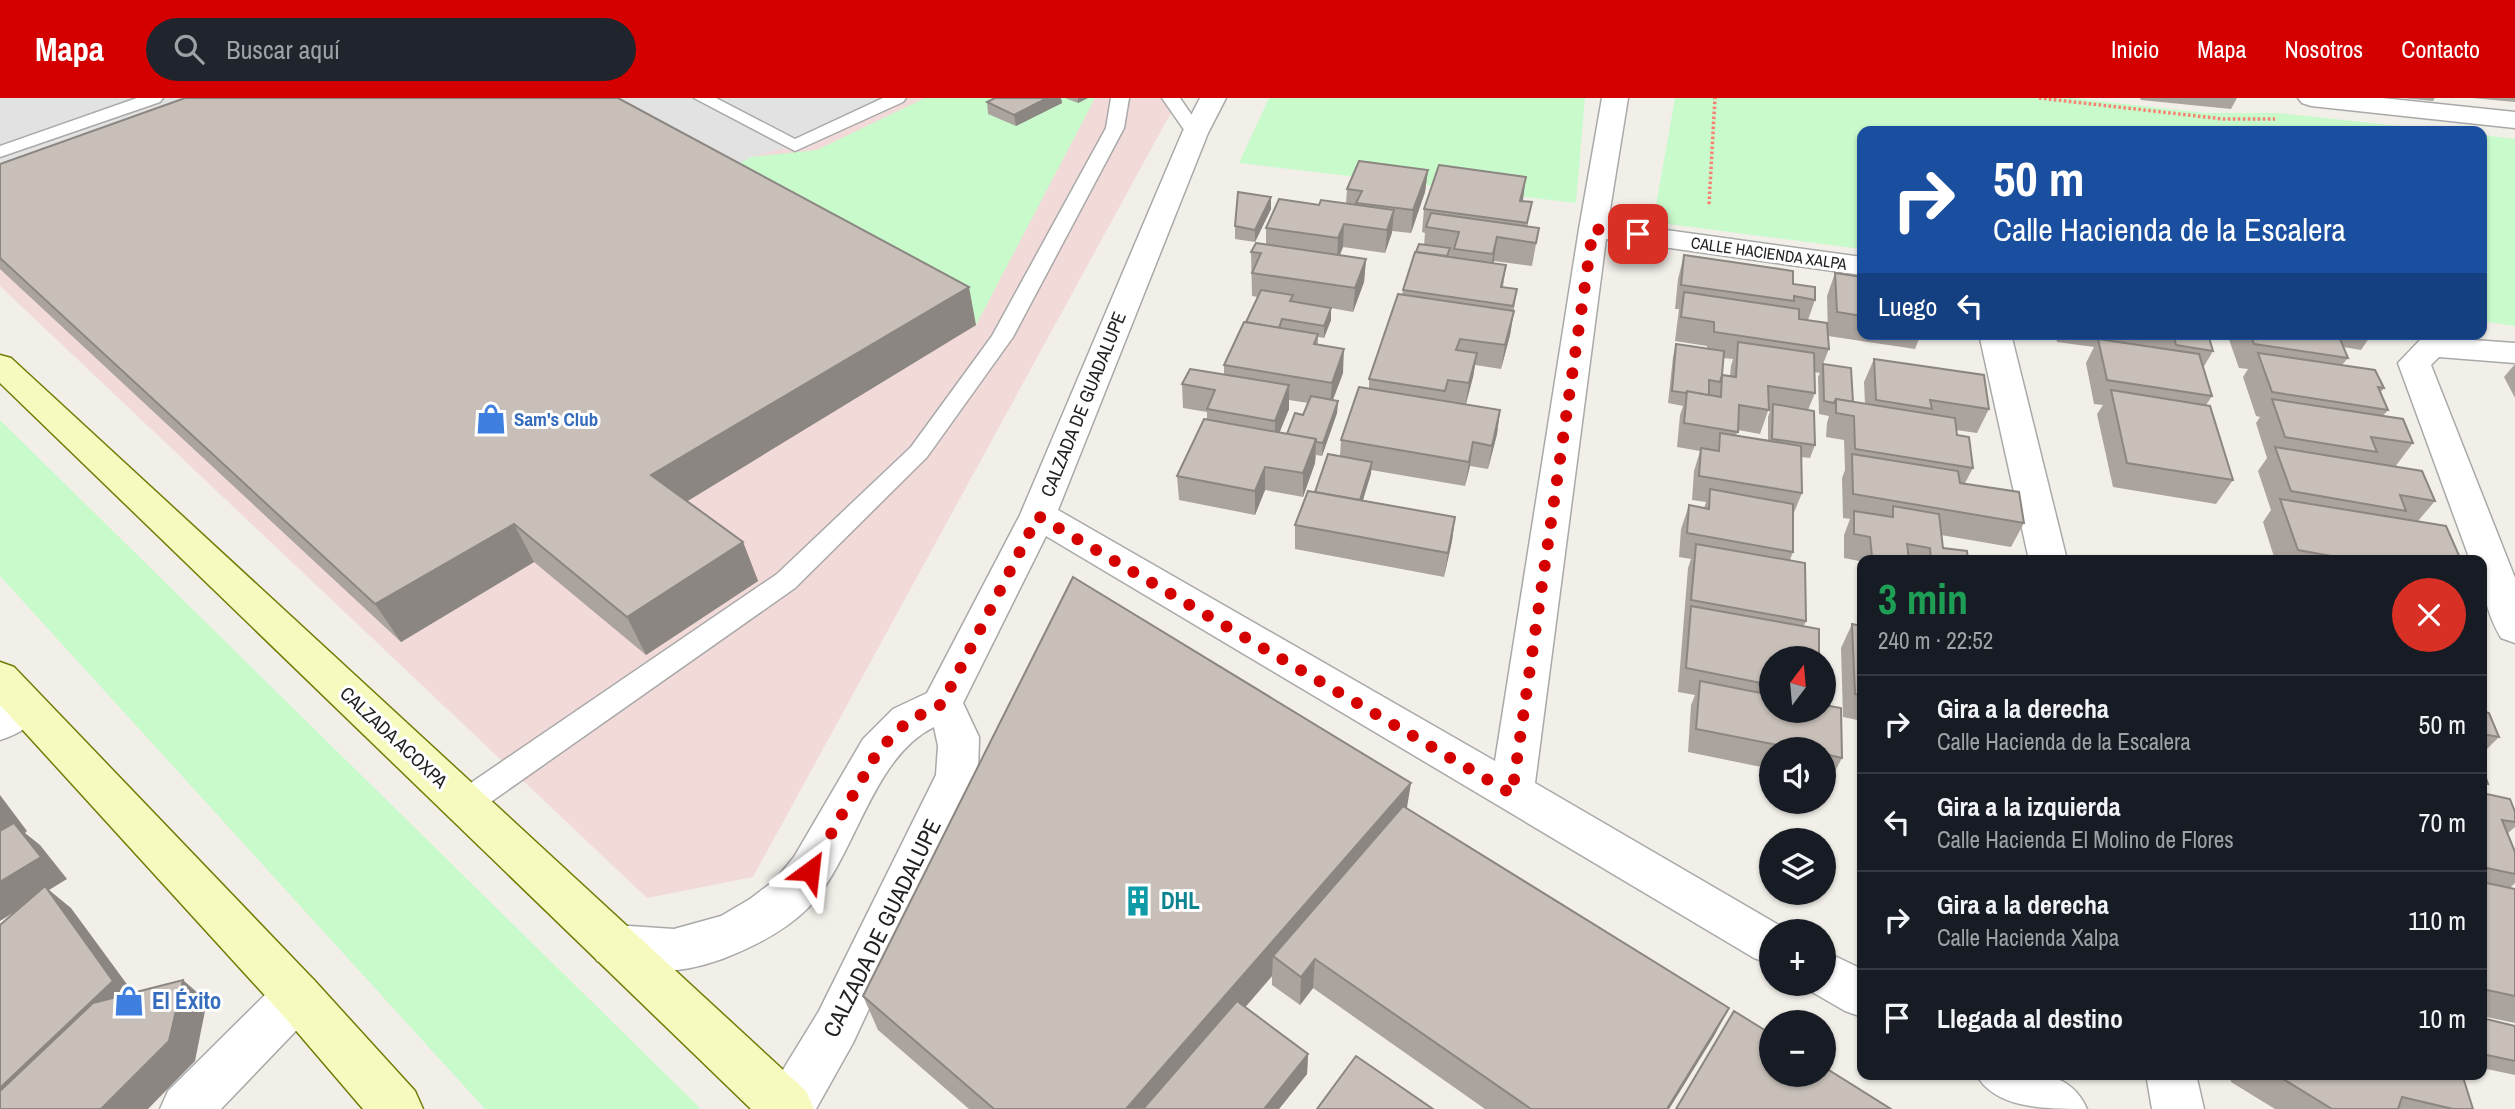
<!DOCTYPE html>
<html lang="es">
<head>
<meta charset="utf-8">
<style>
  :root { --surface:#171b24; --page:#20242c; --text:#f1f3f6; --muted:#9ea1a6; --line:#363941; --accent:#d40000 }
  body { margin:0; font-family:"Archivo Narrow",sans-serif; background:var(--page); color:var(--text); height:100vh; display:flex; flex-direction:column; font-size:26px; white-space:nowrap }
  * { box-sizing:border-box; margin:0 }
  p { font-size:23px; color:var(--muted) }
  .icon { flex:none; width:38px; height:38px; fill:none; stroke:currentColor; stroke-width:2; stroke-linecap:round; stroke-linejoin:round }
  .map { position:relative; flex:1; overflow:hidden }
  .drawer { position:absolute; left:1857px; top:457px; width:630px; height:525px; display:flex; flex-direction:column; background:var(--surface); border-radius:14px; box-shadow:0 2px 5px #0004 }
  .drawer>* { flex:none }
  .banner { position:absolute; left:1857px; top:28px; width:630px; height:214px; border-radius:14px; box-shadow:0 2px 5px #0004; background:#1a4fa0; color:#fff; overflow:hidden }
  .needle { width:46px; rotate:16deg }
  .tools { position:absolute; left:1759px; top:548px; display:grid; gap:14px }
  .tools a { display:grid; place-items:center; width:77px; height:77px; border-radius:50%; background:var(--surface); box-shadow:0 2px 5px #0004; font-size:35px }
  .pin { position:absolute; display:grid; place-items:center; width:60px; height:60px; color:#fff; margin:-30px; border-radius:14px; box-shadow:0 4px 10px #0006 }
  .me { position:absolute; width:77px; margin:-38px; rotate:30deg; stroke-linejoin:round; filter:drop-shadow(0 0 5px #0008) }
  .turn { display:flex; align-items:center; gap:24px; height:147px; padding:0 21px; font-size:32px }
  .turn .icon { width:91px; height:91px; stroke-width:2.5 }
  .turn b { display:block; font-size:49px; line-height:60px }
  .then { display:flex; align-items:center; height:66px; padding:0 21px; background:#0003; gap:14px; font-size:26px }
  .round { display:grid; place-items:center; flex:none; width:74px; height:74px; border-radius:37px; background:var(--page) }
  .overview { display:flex; align-items:center; justify-content:space-between; height:119px; padding:0 21px }
  h1 { font-size:42px; font-weight:800; line-height:52px; color:#1e9e55 }
  ul { padding:0; list-style:none }
  li { display:flex; align-items:center; gap:21px; height:98px; padding:0 21px; border-top:2px solid var(--line) }
  li div { flex:1 }
  li b { display:block; font-size:26px }
  li em { font-style:normal }
  header { display:flex; align-items:center; gap:42px; box-sizing:border-box; height:98px; padding:0 35px; background:var(--accent); color:#fff }
  header strong { font-size:33px }
  nav { display:flex; gap:38px; margin-inline-start:auto; font-size:24px }
  .search { width:490px; height:63px; background:var(--page); display:flex; align-items:center; gap:18px; box-sizing:border-box; padding:0 24px; border-radius:38px; color:var(--muted); font-size:26px }
  .map>svg:first-child { display:block }
  .commercial { fill:#f2dad9 }
  .park { fill:#c8facc }
  .parking { fill:#e2e2e2 }
  .lines { fill:none; stroke-linecap:round; stroke-linejoin:round }
  .service-casing { stroke:#a9a9a9; stroke-width:3 }
  .minor-casing { stroke:#a9a9a9; stroke-width:3 }
  .secondary-casing { stroke:#707d05; stroke-width:3 }
  .path { stroke:#fa8072; stroke-width:3.5; stroke-dasharray:2.5 2.5; stroke-linecap:butt }
  .service { fill:#fff; fill-rule:evenodd }
  .minor { fill:#fff; fill-rule:evenodd }
  .secondary { fill:#f7fabf; fill-rule:evenodd }
  .wall { fill:#aba49e; fill-rule:evenodd }
  .shaded-wall { fill:#8b8681 }
  .building { fill:#c7bfb8; stroke:#8b8681; stroke-width:2 }
  .route { stroke:#d40000; stroke-width:12; stroke-dasharray:0 21.6 }
  .labels { text-anchor:middle; stroke-width:6; stroke-linejoin:round; paint-order:stroke }
  .far-street-label { font-size:16px; fill:#222; stroke:#fff }
  .street-label { font-size:19px; fill:#222; stroke:#fff }
  .shop-label { font-size:19px; font-weight:bold; fill:#366cbe; stroke:#fff; text-anchor:start }
  .near-culture-label { font-size:23px; font-weight:bold; fill:#0d838f; stroke:#fff; text-anchor:start }
  .near-street-label { font-size:23px; fill:#222; stroke:#fff }
  .near-shop-label { font-size:23px; font-weight:bold; fill:#366cbe; stroke:#fff; text-anchor:start }
</style>
</head>
<body>
<header>
<strong>Mapa</strong>
<div class="search"><svg class="icon" aria-label="search" viewBox="0 0 24 24"><circle cx="10" cy="10" r="6"/><path d="M15 15l6 6"/></svg>Buscar aquí</div>
<nav><a>Inicio</a><a>Mapa</a><a>Nosotros</a><a>Contacto</a></nav>
</header>
<div class="map">
<svg width="2515" height="1011" viewBox="0 0 2515 1011">
  <rect width="100%" height="100%" fill="#f2efe9"/>
  <path class="commercial" d="M0 0H1179L753 779 647 800 0 188Z"/>
  <g class="park">
    <path d="M925 0H1095L976 227 712 80 751 59 817 52Z"/>
    <path d="M1269 0H1585L1576 105 1239 65Z"/>
    <path d="M1675 0H2072L2205 15H2279L2445 33H1862V151L1653 124Z"/>
    <path d="M2482 37 2515 41V228L2482 223Z"/>
    <path d="M0 322 699 1009 698 1011H485L0 478Z"/>
  </g>
  <g class="parking">
    <path d="M0 0H196L0 112Z"/>
    <path d="M567 0H888L793 48 751 59 712 80Z"/>
  </g>
  <g class="lines">
    <g class="service-casing">
      <g id="service">
        <path d="M137 0H163L160 4 0 59V48Z"/>
        <path d="M694 0H716L795 41 883 0H906L903 4 795 53Z"/>
        <path d="M1111 0H1129L1124 30 1013 239 927 359 795 490 475 715 464 718 453 715 449 706 453 697 777 476 911 349 992 238 1106 30Z"/>
        <path d="M1162 0H1180L1204 35 1201 39H1189Z"/>
      </g>
    </g>
    <g class="minor-casing">
      <g id="minor">
        <path d="M1200 0H1226L1208 35 1058 412 1495 663 1579 131 1602 0H1628L1608 124 1862 159V177L1606 141 1535 685 1789 833H1771V866L1754 860 1046 438 963 605 979 639 978 677 853 945 816 1011H762L770 993 819 913 936 677 938 648 934 629C870 661 856 760 808 810 784 834 753 849 722 861 681 876 638 878 597 863L590 848 597 833 614 827 674 831 721 818 750 801 775 782 794 759 863 641 893 611 927 595 1020 417 1182 35Z"/>
        <path d="M2298 0H2382L2515 14V30L2311 8 2302 5Z"/>
        <path d="M1979 236H2011L2067 462H2029Z"/>
        <path d="M2431 239 2515 245V265L2439 259 2431 267 2515 480V545L2501 540C2486 514 2482 492 2482 462H2470L2398 265 2420 242Z"/>
        <path d="M25 592 40 597 46 608C36 626 19 636 0 642V604Z"/>
        <path d="M1824 853 1862 871V919L1845 913 1807 891 1805 886H1824Z"/>
        <path d="M297 876 314 882 321 898 314 914 221 1011H160L168 993 280 882Z"/>
        <path d="M1976 976C2018 976 2067 965 2087 1011 2045 1011 1995 1011 1976 976Z"/>
        <path d="M2146 976H2196L2204 1011H2152Z"/>
      </g>
    </g>
    <g class="secondary-casing">
      <g id="secondary">
        <path d="M0 257 11 260 806 993 814 1011H751L0 285Z"/>
        <path d="M0 564 14 569 314 882 415 993 423 1011H363L280 914 0 607Z"/>
      </g>
    </g>
    <g class="path">
      <path d="M2039 0 2223 21H2275"/>
      <path d="M1709 106 1715 0"/>
    </g>
    <use href="#service" class="service"/>
    <use href="#minor" class="minor"/>
    <use href="#secondary" class="secondary"/>
  </g>
  <g class="wall">
    <path d="M1017 0H1061L1062 5 1016 28 988 16 987 4Z"/>
    <path d="M1065 0H1088L1078 5Z"/>
    <path d="M2140 0H2237L2231 11 2141 2Z"/>
    <path d="M2403 0H2435L2433 3Z"/>
    <path d="M2472 0H2515V4Z"/>
    <path d="M0 66 976 227 687 403 743 444 758 483 646 557 534 464 401 544 0 171Z"/>
    <path d="M1428 72 1425 94 1411 135 1392 133 1385 155 1343 149 1340 157 1366 161 1364 184 1353 214 1331 210V222L1324 240 1318 239V247L1343 275 1333 302 1338 303 1337 315 1322 358 1316 357 1315 365 1303 399 1265 392 1255 417 1179 402 1177 378 1207 322V314L1183 310 1182 286 1224 276V267L1258 199 1252 198 1251 154 1266 146V130L1319 107 1346 105 1347 91ZM1289 302 1308 305 1303 317 1287 336 1279 334 1289 311Z"/>
    <path d="M1271 99V111L1255 144 1235 141V128Z"/>
    <path d="M1523 103 1528 128 1539 130 1532 168 1494 163 1493 165 1506 167 1503 189 1517 191 1510 237 1501 271 1475 267 1473 279 1466 306 1500 312 1497 336 1488 371 1470 368 1465 388 1371 372 1363 402 1455 419 1452 443 1444 479 1295 451V427L1315 394 1340 358 1341 342 1369 291V281L1402 197 1403 192 1416 154 1424 147 1425 135 1422 134 1424 111Z"/>
    <path d="M1684 157 1793 186 1815 202 1808 222 1829 251 1823 266 1853 304 1865 306 1864 284 1874 261 1989 311 1977 335 1956 332 1957 337 1973 370 1965 385 2024 425 2011 449 1941 437 1943 450 1968 462H1862V483H1861L1859 463 1844 460V437L1850 421 1843 420 1842 380 1845 372 1844 342 1826 339 1827 325 1829 318 1819 316 1818 279 1820 275 1814 274 1815 295 1808 312 1815 347 1810 360 1801 359 1802 395 1793 417V454L1790 462 1806 523 1804 528 1771 560V612L1842 660 1830 683 1824 681V651H1771V671L1688 654 1691 607 1695 597 1678 594 1688 470 1691 461 1679 459 1681 431 1689 407 1704 410 1706 404 1692 402 1694 373 1700 353 1677 349 1680 317 1683 308 1668 305 1673 259 1676 246 1707 251V248L1675 243 1679 211H1675L1678 181ZM1723 260 1733 261 1731 268 1730 278 1722 277ZM1768 313H1770L1768 319V343L1736 338 1738 332 1760 336Z"/>
    <path d="M1835 175 1862 179V236H1921L1915 251 1828 238 1827 198Z"/>
    <path d="M2056 236H2208L2213 253 2203 270 2212 298 2206 307 2233 382 2216 406 2113 389 2097 316 2103 307 2094 306 2086 265 2094 249 2057 244Z"/>
    <path d="M2227 236H2372L2361 252 2343 249 2348 260 2342 267 2384 290 2380 295 2388 312 2383 318 2413 345 2395 369 2435 403 2418 423 2461 462H2275L2263 424 2271 412 2258 373 2267 360 2256 325 2260 319 2256 318 2243 279 2248 271 2239 270Z"/>
    <path d="M2515 266V300L2504 279Z"/>
    <path d="M1852 526 1862 528V623L1843 619 1841 550Z"/>
    <path d="M2482 613 2499 639 2482 656Z"/>
    <path d="M2482 669 2488 686 2482 692Z"/>
    <path d="M2482 695 2515 714V729L2508 735 2515 754V785L2510 790 2515 791V925L2482 918Z"/>
    <path d="M1407 710 1729 910 1714 938 1669 1011H1485L1313 890 1300 907 1272 887V878L1245 909 1308 956 1307 976 1279 1011H969L878 932 863 898Z"/>
    <path d="M2482 920 2515 928V977L2482 970Z"/>
    <path d="M2230 976H2462L2473 1011H2275L2231 984Z"/>
  </g>
  <g class="shaded-wall">
    <path d="M1047 0H1061L1062 5 1016 28 1014 17Z"/>
    <path d="M1078 0H1088L1078 5Z"/>
    <path d="M1428 72 1425 94 1411 135 1413 112Z"/>
    <path d="M1526 79 1523 102 1517 125 1520 103Z"/>
    <path d="M1271 99V111L1255 144V132Z"/>
    <path d="M1394 112 1392 135 1385 155 1387 132Z"/>
    <path d="M1344 126 1343 149 1337 163 1338 140Z"/>
    <path d="M1497 139 1494 163 1490 179 1493 156Z"/>
    <path d="M1366 161 1364 184 1353 214 1355 190Z"/>
    <path d="M969 189 976 227 668 415 651 377Z"/>
    <path d="M1331 210V222L1324 240V228Z"/>
    <path d="M1514 213 1510 237 1501 271 1505 247Z"/>
    <path d="M1344 251 1343 275 1330 309 1332 285Z"/>
    <path d="M1477 255 1473 279 1465 309 1469 285Z"/>
    <path d="M1289 287V311L1275 346V323Z"/>
    <path d="M1338 303 1337 315 1322 358 1323 345Z"/>
    <path d="M1500 312 1497 336 1488 371 1492 348Z"/>
    <path d="M1316 341 1315 365 1303 399V375Z"/>
    <path d="M1473 344 1470 368 1465 388 1469 364Z"/>
    <path d="M1372 364 1371 376 1358 418 1359 405Z"/>
    <path d="M1265 369V392L1255 417V393Z"/>
    <path d="M1455 419 1452 443 1444 479 1448 455Z"/>
    <path d="M514 426 534 464 401 544 375 506Z"/>
    <path d="M743 444 758 483 646 557 627 519Z"/>
    <path d="M1411 685 1405 722 1273 858 1272 878 1158 1011H1126Z"/>
    <path d="M0 697 27 733 25 735 40 747 67 781 49 792 71 810 140 904 0 1011V990L48 793 0 823Z"/>
    <path d="M1315 861 1313 890 1300 907 1301 879Z"/>
    <path d="M183 882 207 903 195 963 148 1011H101Z"/>
    <path d="M1729 910 1714 938 1669 1011H1667Z"/>
    <path d="M1308 956 1307 976 1279 1011H1264Z"/>
  </g>
  <g class="building">
    <path d="M185 0H618L969 189 651 377 743 444 627 519 514 426 375 506 0 160V66Z"/>
    <path d="M995 0H1047L1014 17 987 4Z"/>
    <path d="M1359 63 1428 72 1413 112 1356 105 1362 93 1347 91Z"/>
    <path d="M1439 67 1526 79 1520 103 1532 104 1527 125 1424 111Z"/>
    <path d="M1238 94 1271 99 1255 132 1235 128Z"/>
    <path d="M1279 101 1319 107 1321 102 1394 112 1387 132 1344 126 1338 140 1266 130Z"/>
    <path d="M1431 115 1539 130 1536 145 1497 139 1493 156 1454 151 1459 134 1426 129Z"/>
    <path d="M1256 145 1366 161 1355 190 1252 175 1261 155 1251 154Z"/>
    <path d="M1419 146 1450 150 1447 158 1416 154Z"/>
    <path d="M1415 154 1506 167 1501 189 1517 191 1513 208 1403 192Z"/>
    <path d="M1684 157 1793 173V186L1815 189V202L1794 198V203L1681 187Z"/>
    <path d="M1835 175 1862 179V218L1837 214Z"/>
    <path d="M1261 192 1293 197 1290 203 1331 210 1324 228 1282 221 1279 230 1246 224Z"/>
    <path d="M1684 194 1799 211V221L1827 225 1829 251 1714 234V224L1681 219Z"/>
    <path d="M1398 196 1514 213 1505 247 1460 241 1456 252 1477 255 1469 285 1448 282 1445 293 1369 281Z"/>
    <path d="M1244 224 1318 236 1314 246 1344 251 1332 285 1224 267Z"/>
    <path d="M2173 236H2208L2213 253 2176 247Z"/>
    <path d="M2250 236H2338L2348 260 2254 246Z"/>
    <path d="M2098 241 2199 256 2212 298 2107 282Z"/>
    <path d="M1738 244 1814 255 1815 295 1768 288 1769 312 1739 307 1738 334 1684 325 1687 293 1721 299 1722 277 1736 279Z"/>
    <path d="M1676 246 1724 253 1722 277 1720 284 1709 282V297L1687 293 1686 295 1672 293Z"/>
    <path d="M2258 255 2375 272 2384 290 2378 289 2388 312 2272 294Z"/>
    <path d="M1874 261 1984 277 1989 311 1930 302 1932 311 1876 302Z"/>
    <path d="M1823 266 1851 270 1853 304 1836 301 1834 305 1824 303Z"/>
    <path d="M1190 271 1289 287 1275 323 1207 311 1215 292 1182 286Z"/>
    <path d="M1359 289 1500 312 1492 348 1473 344 1469 364 1341 342Z"/>
    <path d="M2111 292 2210 308 2233 382 2127 365Z"/>
    <path d="M1311 298 1338 303 1323 345 1316 344V341L1287 336 1295 315 1303 317Z"/>
    <path d="M1836 301 1955 320 1957 337 1969 339 1973 370 1855 351 1854 318 1836 315Z"/>
    <path d="M2272 301 2403 321 2413 345 2371 339 2377 354 2285 339Z"/>
    <path d="M1773 306 1814 313 1815 347 1772 341Z"/>
    <path d="M1204 321 1316 341 1303 375 1265 369 1255 393 1177 378Z"/>
    <path d="M1720 335 1801 348 1802 395 1699 378 1701 350 1719 353Z"/>
    <path d="M2275 349 2422 373 2435 403 2400 397 2406 413 2291 393Z"/>
    <path d="M1328 356 1372 364 1360 402 1315 394Z"/>
    <path d="M1852 356 1958 373 1960 385 2019 394 2024 425 1853 396Z"/>
    <path d="M1710 391 1793 406V454L1687 435 1689 407 1709 411Z"/>
    <path d="M1308 393 1455 419 1448 455 1295 427Z"/>
    <path d="M2280 401 2446 428 2461 462H2353L2298 452Z"/>
    <path d="M1893 408 1939 416 1943 450 1967 453 1968 462H1931L1930 450 1907 446 1909 462H1887L1872 459 1870 439 1854 436V413L1893 419Z"/>
    <path d="M1696 446 1805 465 1806 523 1691 502Z"/>
    <path d="M1073 479 1411 685 1126 1011H994L863 898Z"/>
    <path d="M1691 508 1819 531V560H1771V587L1686 570Z"/>
    <path d="M1852 526 1862 528V597L1855 596Z"/>
    <path d="M1700 583 1771 597V612H1824V607L1841 610 1842 660 1824 656V651H1798L1696 631Z"/>
    <path d="M2482 613 2489 615 2499 639 2482 636Z"/>
    <path d="M2482 669 2488 686 2482 684Z"/>
    <path d="M2482 695 2510 701 2515 714V724L2502 722 2515 754V776L2482 769Z"/>
    <path d="M1403 708 1729 910 1667 1011H1531L1315 861 1301 879 1273 858Z"/>
    <path d="M14 725 41 759 0 784V733Z"/>
    <path d="M2482 784 2515 791V898L2482 891Z"/>
    <path d="M45 788 113 883 0 990V827Z"/>
    <path d="M183 882 169 943 101 1011H0V993L93 905Z"/>
    <path d="M1237 903 1308 956 1264 1011H1143Z"/>
    <path d="M1734 913 1771 936V976H1824V969L1891 1011H1676Z"/>
    <path d="M2482 920 2515 928V963L2482 956Z"/>
    <path d="M1356 958 1433 1011H1317Z"/>
    <path d="M2275 976H2462L2473 1011H2453L2402 999 2398 1011H2332Z"/>
  </g>
  <g class="lines">
    <path class="route" d="M810 773 878 653 908 623 942 606 1038 418 1512 696 1593 131 1638 136"/>
  </g>
  <defs>
    <g id="shop-bare" transform="scale(2.415)"><path d="M-5-2.5h2.3a2.7 3.5 0 0 1 5.4 0H5L5.5 6h-11ZM-1.5-2.5h3a1.5 2.3 0 0 0-3 0Z" fill="#3f7fe0" stroke="#fff" stroke-width="2.5" paint-order="stroke"/></g>
    <g id="building-bare" transform="scale(2.415)"><path d="M-4-6H4V6H1V3H-1V6H-4ZM-2.5-4.3h1.7v1.8h-1.7ZM.8-4.3h1.7v1.8H.8ZM-2.5-1h1.7V.8h-1.7ZM.8-1h1.7V.8H.8Z" fill="#0f9aa8" stroke="#fff" stroke-width="2.5" paint-order="stroke"/></g>
  </defs>
  <g fill-rule="evenodd">
    <use href="#shop-bare" x="491" y="321"/>
    <use href="#building-bare" x="1138" y="803"/>
    <use href="#shop-bare" x="129" y="903"/>
  </g>
  <g class="labels">
    <g class="far-street-label">
      <text transform="translate(1769 155) rotate(8)" y="6">CALLE HACIENDA XALPA</text>
    </g>
    <g class="street-label">
      <text transform="translate(1083 306) rotate(-68)" y="7">CALZADA DE GUADALUPE</text>
      <text transform="translate(394 639) rotate(43)" y="7">CALZADA ACOXPA</text>
    </g>
    <g class="shop-label">
      <text x="514" y="328">Sam's Club</text>
    </g>
    <g class="near-culture-label">
      <text x="1161" y="811">DHL</text>
    </g>
    <g class="near-street-label">
      <text transform="translate(882 830) rotate(-64)" y="8">CALZADA DE GUADALUPE</text>
    </g>
    <g class="near-shop-label">
      <text x="152" y="911">El Éxito</text>
    </g>
  </g>
</svg>
<div class="tools">
<a><svg class="needle" viewBox="-14 -14 28 28"><path d="M0-13l5 13h-10z" fill="#e53935"/><path d="M0 13l5-13h-10z" fill="#9ea1a6"/></svg></a>
<a><svg class="icon" aria-label="sound" viewBox="0 0 24 24"><path d="M4 9h4l5-4v14l-5-4H4zM17 9q2 3 0 6"/></svg></a>
<a><svg class="icon" aria-label="layers" viewBox="0 0 24 24"><path d="M12 4l9 5-9 5-9-5zM3 14l9 5 9-5"/></svg></a>
<a>+</a>
<a>−</a>
</div>
<div class="pin" style="left:1638px;top:136px;background:#d93025"><svg class="icon" aria-label="arrive" viewBox="0 0 24 24"><path d="M6 21V4h12l-3 4 3 4H6"/></svg></div>
<svg class="me" style="left:810px;top:773px" viewBox="-20 -20 40 40"><path d="M0-17L14 15 0 8-14 15z" fill="#d40000" stroke="#fff" stroke-width="4"/></svg>
<div class="banner">
<div class="turn"><svg class="icon" aria-label="right" viewBox="0 0 24 24"><path d="M7 20v-9h11M14 6l5 5-5 5"/></svg><div><b>50 m</b>Calle Hacienda de la Escalera</div></div>
<div class="then">Luego<svg class="icon" aria-label="left" viewBox="0 0 24 24"><path d="M17 20v-9H6M10 6l-5 5 5 5"/></svg></div>
</div>
<section class="drawer">
<div class="overview"><div><h1>3 min</h1><p>240 m · 22:52</p></div><a class="round" style="background:#d93025;color:#fff"><svg class="icon" aria-label="close" viewBox="0 0 24 24"><path d="M6 6l12 12M18 6L6 18"/></svg></a></div>
<ul>
<li><svg class="icon" aria-label="right" viewBox="0 0 24 24"><path d="M7 20v-9h11M14 6l5 5-5 5"/></svg><div><b>Gira a la derecha</b><p>Calle Hacienda de la Escalera</p></div><em>50 m</em></li>
<li><svg class="icon" aria-label="left" viewBox="0 0 24 24"><path d="M17 20v-9H6M10 6l-5 5 5 5"/></svg><div><b>Gira a la izquierda</b><p>Calle Hacienda El Molino de Flores</p></div><em>70 m</em></li>
<li><svg class="icon" aria-label="right" viewBox="0 0 24 24"><path d="M7 20v-9h11M14 6l5 5-5 5"/></svg><div><b>Gira a la derecha</b><p>Calle Hacienda Xalpa</p></div><em>110 m</em></li>
<li><svg class="icon" aria-label="arrive" viewBox="0 0 24 24"><path d="M6 21V4h12l-3 4 3 4H6"/></svg><div><b>Llegada al destino</b></div><em>10 m</em></li>
</ul>
</section>
</div>
</body>
</html>
